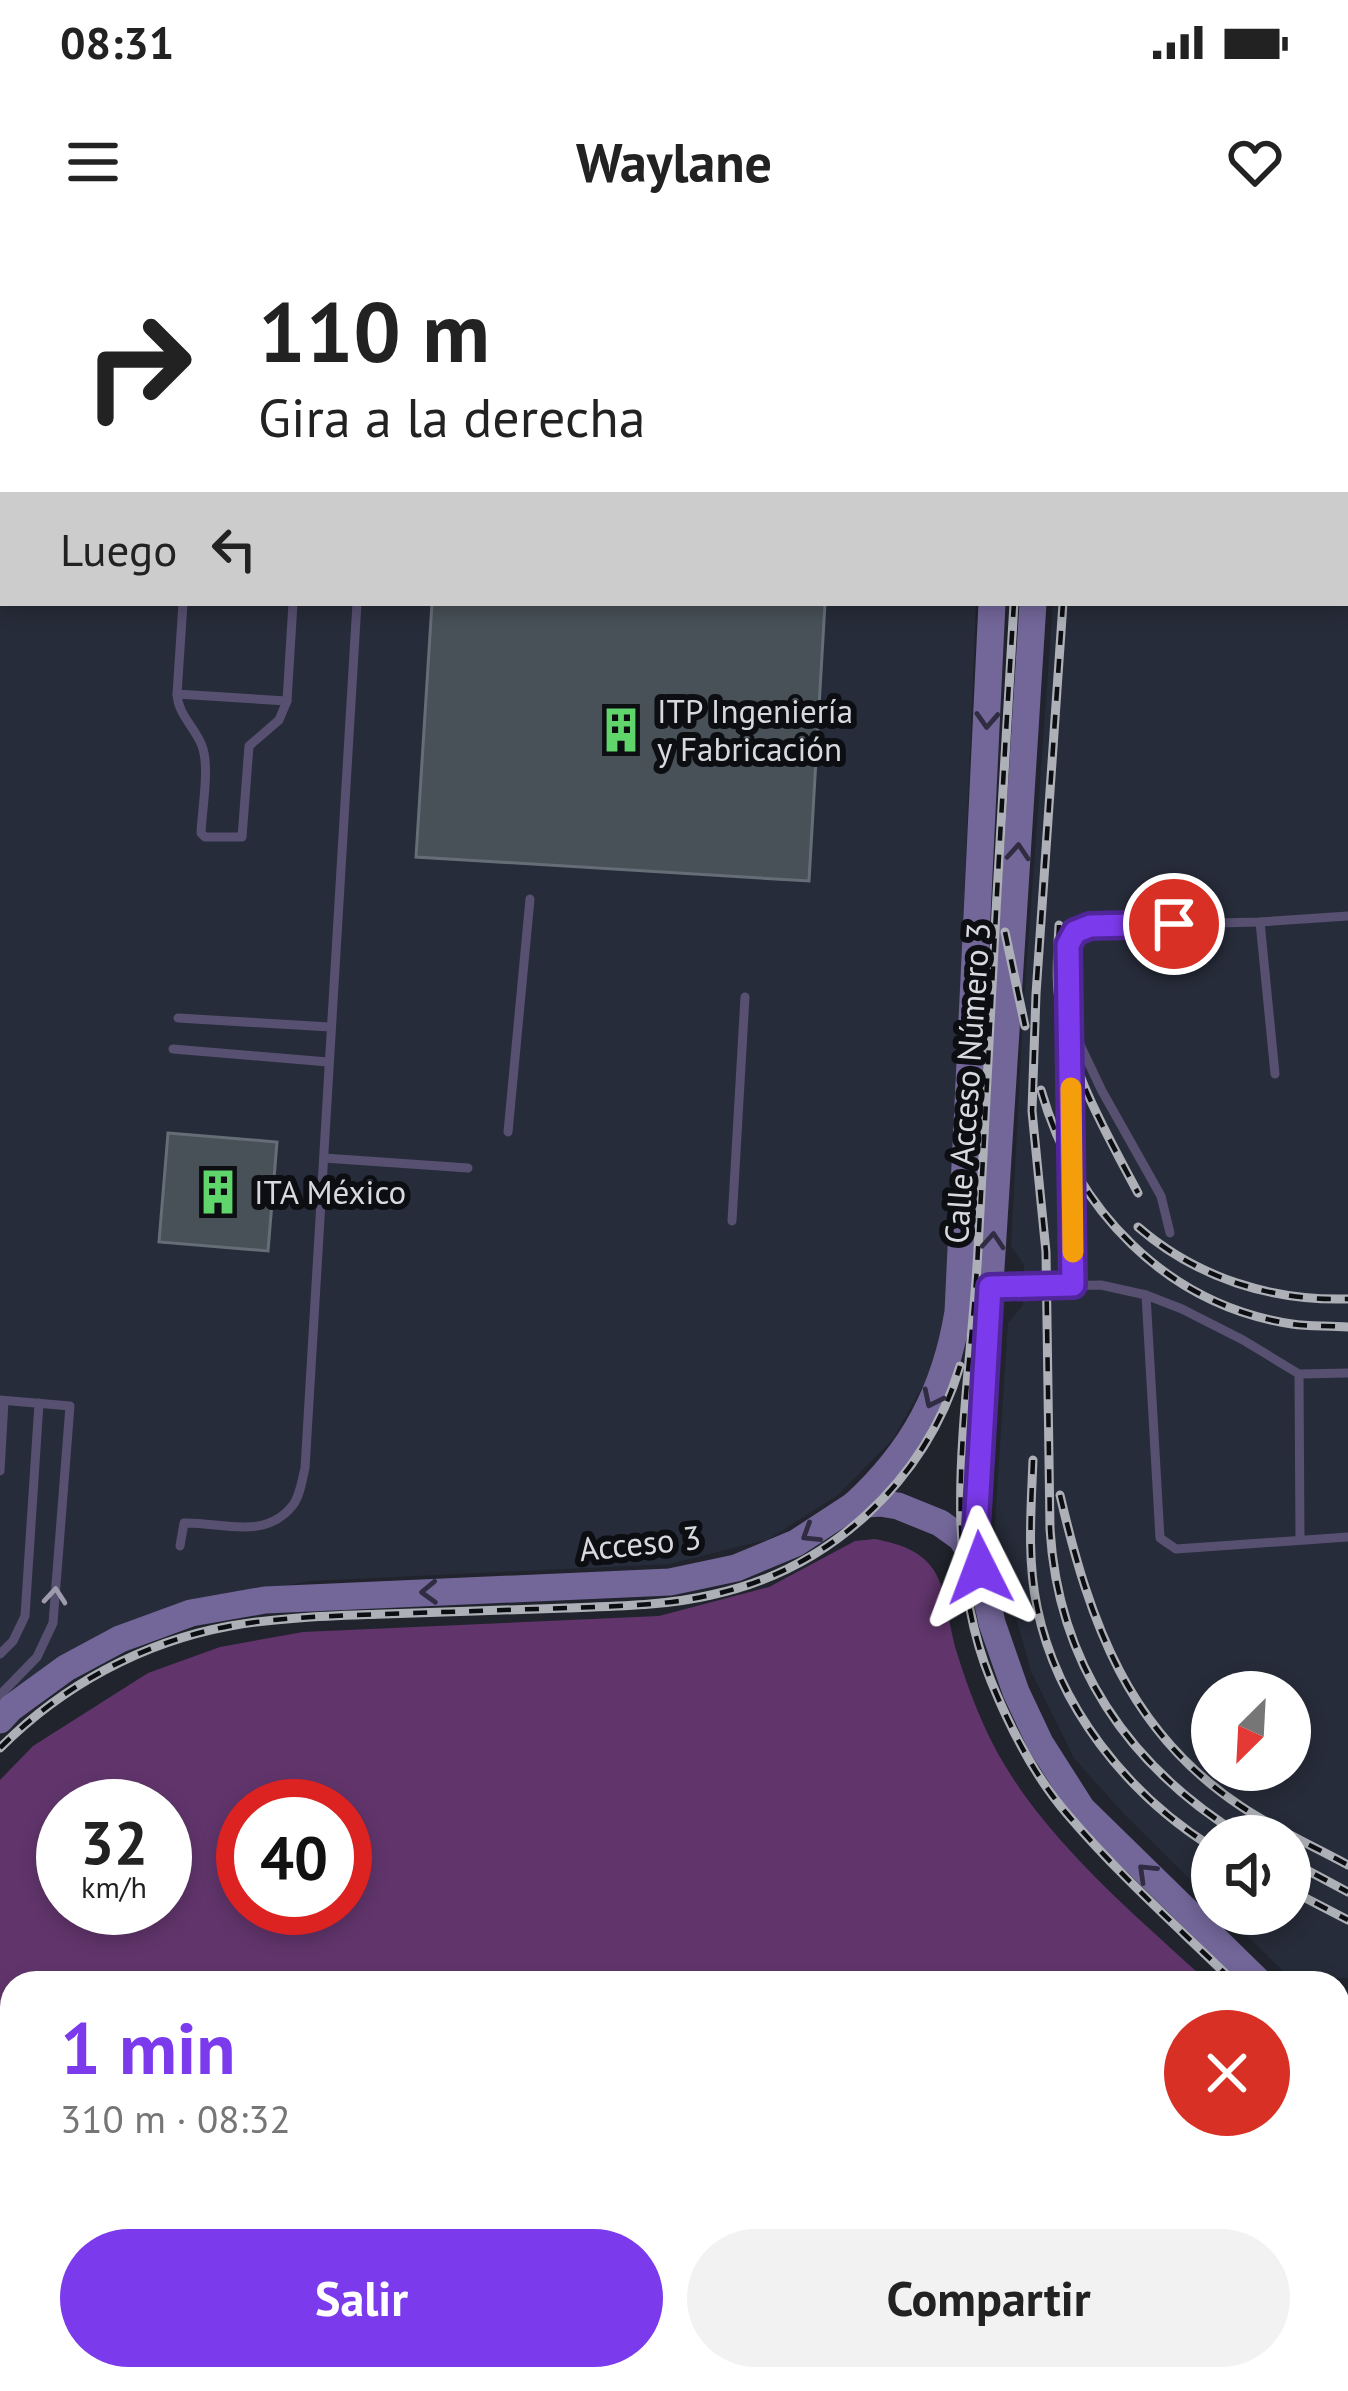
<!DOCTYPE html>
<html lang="es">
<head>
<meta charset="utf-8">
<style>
  :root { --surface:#fff; --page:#f2f2f2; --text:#222; --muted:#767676; --accent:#7c3aed }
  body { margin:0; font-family:"PT Sans",sans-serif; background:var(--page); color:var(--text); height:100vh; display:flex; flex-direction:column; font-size:45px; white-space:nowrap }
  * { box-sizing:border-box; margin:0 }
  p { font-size:39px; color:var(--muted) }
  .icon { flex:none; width:66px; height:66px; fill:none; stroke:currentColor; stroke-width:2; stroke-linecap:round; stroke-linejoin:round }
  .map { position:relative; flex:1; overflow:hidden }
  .details { position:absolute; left:0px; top:1731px; width:1350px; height:420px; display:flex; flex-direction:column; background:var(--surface); border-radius:36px 36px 0 0; box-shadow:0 6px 18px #0003 }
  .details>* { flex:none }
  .banner { position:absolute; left:0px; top:0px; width:1350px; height:366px; box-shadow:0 6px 18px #0003; background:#fff; color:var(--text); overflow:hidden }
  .needle { width:78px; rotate:204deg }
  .tools { position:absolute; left:1191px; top:1431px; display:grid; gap:24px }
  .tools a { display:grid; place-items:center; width:120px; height:120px; border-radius:50%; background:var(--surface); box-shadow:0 6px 18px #0003; font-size:60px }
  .speed { position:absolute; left:36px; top:1539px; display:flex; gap:24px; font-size:60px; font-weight:700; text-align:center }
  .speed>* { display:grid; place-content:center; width:156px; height:156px; border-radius:50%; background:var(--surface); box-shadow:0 6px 18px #0003; line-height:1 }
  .speed small { font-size:30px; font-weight:400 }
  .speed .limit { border:18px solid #d22; background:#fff; color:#111 }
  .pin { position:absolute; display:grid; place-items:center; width:102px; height:102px; color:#fff; margin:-51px; border:6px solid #fff; border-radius:50%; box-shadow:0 3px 12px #0007 }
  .me { position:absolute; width:132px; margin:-66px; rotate:357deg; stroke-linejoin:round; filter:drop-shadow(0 0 9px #0008) }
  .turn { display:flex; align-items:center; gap:42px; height:252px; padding:0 60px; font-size:54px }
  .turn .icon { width:156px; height:156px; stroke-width:2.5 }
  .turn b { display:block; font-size:84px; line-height:102px }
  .then { display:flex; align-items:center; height:114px; padding:0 60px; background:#0003; gap:24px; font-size:45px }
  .round { display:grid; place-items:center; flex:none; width:126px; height:126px; border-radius:63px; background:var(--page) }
  .summary { display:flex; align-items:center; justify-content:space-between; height:204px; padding:0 60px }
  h1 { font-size:72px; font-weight:700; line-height:90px; color:var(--accent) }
  .button { display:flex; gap:24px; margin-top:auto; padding:24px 60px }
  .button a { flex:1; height:138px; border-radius:72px; background:var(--accent); color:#fff; font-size:48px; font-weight:700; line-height:138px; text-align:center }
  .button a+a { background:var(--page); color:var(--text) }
  .status { display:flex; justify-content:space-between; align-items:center; height:84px; padding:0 60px; background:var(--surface); direction:ltr }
  .status svg { height:33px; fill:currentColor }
  header { display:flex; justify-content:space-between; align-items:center; height:156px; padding:0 60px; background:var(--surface); font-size:54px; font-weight:700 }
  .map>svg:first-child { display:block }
  .built { fill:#272c3a; fill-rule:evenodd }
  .green { fill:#61356c; fill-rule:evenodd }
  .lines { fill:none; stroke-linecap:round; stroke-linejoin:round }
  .stream { stroke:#598796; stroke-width:4.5 }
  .building { fill:#485158; stroke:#656e76; stroke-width:3 }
  .path { stroke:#5b5e66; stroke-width:3; stroke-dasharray:9 9; stroke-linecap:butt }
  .lane { stroke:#575070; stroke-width:9 }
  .secondary { stroke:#73679a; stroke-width:27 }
  .rail-casing { stroke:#adb0b6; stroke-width:9 }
  .rail { stroke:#0c0e12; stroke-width:4.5; stroke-dasharray:14; stroke-linecap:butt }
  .oneway { stroke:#302d42 }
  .oneway2 { stroke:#9d9bad }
  .route-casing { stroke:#51269a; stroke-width:30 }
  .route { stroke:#7c3aed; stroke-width:21 }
  .slow { stroke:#f59e0b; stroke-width:21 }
  .labels { text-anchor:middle; stroke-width:12; stroke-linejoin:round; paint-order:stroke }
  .poi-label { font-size:33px; fill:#d7d9df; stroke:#0c0e12; text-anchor:start }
  .street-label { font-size:33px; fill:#d7d9df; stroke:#0c0e12 }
</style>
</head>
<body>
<div class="status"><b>08:31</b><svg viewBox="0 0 49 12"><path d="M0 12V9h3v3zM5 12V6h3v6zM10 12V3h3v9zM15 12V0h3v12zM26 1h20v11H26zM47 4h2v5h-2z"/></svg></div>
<header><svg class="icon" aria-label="menu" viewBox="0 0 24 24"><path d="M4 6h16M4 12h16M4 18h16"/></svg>Waylane<svg class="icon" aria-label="heart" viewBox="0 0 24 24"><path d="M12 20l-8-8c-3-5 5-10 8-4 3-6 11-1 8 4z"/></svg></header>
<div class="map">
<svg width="1348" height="2151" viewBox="0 0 1348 2151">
  <rect width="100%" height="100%" fill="#21242d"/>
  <g class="built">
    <path d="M0 0H993V3H3V363H976L946 1105 893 1199 838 1255 769 1299 670 1324 310 1341 187 1364 0 1467Z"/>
    <path d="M1348 62V1738H1290L1225 1674H1290V1596H1212V1661L1125 1575 1074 1518 1031 1431 994 1298 1008 1083 1023 1065 1024 1025 1011 1006 1023 776 1053 363H1347ZM1212 1452H1290V1530H1212Z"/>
  </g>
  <path class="green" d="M875 1299C953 1313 940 1355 957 1413 965 1439 975 1466 986 1490 1032 1590 1130 1670 1209 1743H12V2139H1338V1921L1348 1945V2151H0V1540L33 1506 148 1433 220 1407 303 1392 659 1376 769 1347 855 1301ZM165 1566V1668H63V1566ZM345 1566V1668H243V1566Z"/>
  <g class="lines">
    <g class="stream">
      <path d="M1347 39H1348"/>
      <path d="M0 84H3"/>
    </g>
  </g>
  <g class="building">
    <path d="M432 363H825L809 641 416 617Z"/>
    <path d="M168 893 277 902 268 1011 159 1002Z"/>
  </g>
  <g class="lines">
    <path class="path" d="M1347 26H1348"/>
    <g class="lane">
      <path d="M76 3V0"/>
      <path d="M219 3 220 0"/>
      <path d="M353 3V0"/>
      <path d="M417 3 427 0"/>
      <path d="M696 3V0"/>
      <path d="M902 3V0"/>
      <path d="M183 363 177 454 287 461 293 363"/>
      <path d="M177 454C178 475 195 487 202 506 210 527 202 569 201 593L205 597H242L249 506 279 480 287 461"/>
      <path d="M1260 682 1275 834"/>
      <path d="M178 778 330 787"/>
      <path d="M1072 788 1102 851 1161 956 1170 993"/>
      <path d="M173 809 328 822"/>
      <path d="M508 892 530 659"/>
      <path d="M324 918 468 928"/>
      <path d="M732 981 745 757"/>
      <path d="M1073 1045 1068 705 1075 692 1089 686 1260 682 1348 676"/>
      <path d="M996 1047 1101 1045 1146 1055 1182 1069 1243 1100 1299 1134 1348 1133"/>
      <path d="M1146 1055 1160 1298 1176 1309 1348 1297"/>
      <path d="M1299 1134 1300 1300"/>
      <path d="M0 1160 70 1166 53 1383 37 1417 0 1455"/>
      <path d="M0 1231 4 1161"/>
      <path d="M180 1306 184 1283C222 1282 265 1301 293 1265 300 1256 302 1240 305 1228L357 363"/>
      <path d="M0 1414 13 1401 25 1376 39 1163"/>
    </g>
    <g class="secondary">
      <path d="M948 3 1013 0"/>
      <path d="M1057 3 1058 0"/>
      <path d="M0 38H3"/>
      <path d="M854 1265C913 1211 945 1151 958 1072L992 363"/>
      <path d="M980 1323 976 1288 985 1123 1033 363"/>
      <path d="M0 1480 11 1468 66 1428 120 1399 191 1373 265 1360 670 1342 736 1328 796 1303 854 1265 880 1263 898 1266 940 1283 961 1298 980 1327 992 1383 1016 1452 1040 1503 1082 1569 1260 1743"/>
      <path d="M1338 1834 1348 1849"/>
    </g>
    <g class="rail-casing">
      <g id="rail">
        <path d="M1034 3V0"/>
        <path d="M1014 363C1000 578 990 794 978 1009 971 1150 936 1307 991 1441 1010 1488 1035 1537 1068 1575 1119 1635 1179 1688 1235 1743"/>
        <path d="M1063 363 1036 754 1032 871 1046 1012 1050 1289C1058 1423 1128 1526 1242 1596"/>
        <path d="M1059 685C1058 706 1056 729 1058 751 1065 822 1105 891 1138 953"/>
        <path d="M1005 692 1025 786"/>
        <path d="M1041 850C1075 969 1166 1065 1292 1084 1310 1087 1330 1085 1348 1087"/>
        <path d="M1138 987C1197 1038 1271 1061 1348 1059"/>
        <path d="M1033 1220C1031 1270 1027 1319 1037 1367 1057 1466 1127 1554 1212 1607"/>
        <path d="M1060 1255C1090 1383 1128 1492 1242 1567 1275 1589 1313 1606 1348 1625"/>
        <path d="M0 1508C62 1446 142 1402 230 1386 281 1377 332 1376 384 1374 445 1372 505 1370 566 1368 614 1366 664 1366 711 1355 829 1330 925 1242 960 1126"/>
        <path d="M1290 1621 1348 1652"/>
        <path d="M1290 1650 1348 1680"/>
        <path d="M1338 1878 1348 1900"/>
      </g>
    </g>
    <use href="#rail" class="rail"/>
  </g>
  <defs><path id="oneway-chevron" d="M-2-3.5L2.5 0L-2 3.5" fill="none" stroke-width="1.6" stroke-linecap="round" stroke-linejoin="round" transform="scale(3)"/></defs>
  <g class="oneway">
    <use href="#oneway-chevron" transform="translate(987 480) rotate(93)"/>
    <use href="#oneway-chevron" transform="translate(1018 612) rotate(-86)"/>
    <use href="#oneway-chevron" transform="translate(993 1001) rotate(-86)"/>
    <use href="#oneway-chevron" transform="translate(932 1159) rotate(116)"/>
    <use href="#oneway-chevron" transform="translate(810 1294) rotate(148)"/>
    <use href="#oneway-chevron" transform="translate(429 1352) rotate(178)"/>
    <use href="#oneway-chevron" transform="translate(1146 1632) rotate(-136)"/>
  </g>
  <use class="oneway2" href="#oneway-chevron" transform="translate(55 1356) rotate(-85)"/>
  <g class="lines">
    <g class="route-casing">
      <path id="route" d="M980 1328 976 1288 990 1047 1073 1045 1068 705 1075 692 1090 686 1174 684"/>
    </g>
    <use href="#route" class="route"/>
    <path class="slow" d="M1071 848 1073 1012"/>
  </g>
  <defs>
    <g id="building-bare" transform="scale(3.6)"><path d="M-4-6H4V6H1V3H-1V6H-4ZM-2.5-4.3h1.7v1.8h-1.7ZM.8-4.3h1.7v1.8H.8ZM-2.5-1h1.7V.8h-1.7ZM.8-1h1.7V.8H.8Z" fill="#5fd56b" stroke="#0c0e12" stroke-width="2.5" paint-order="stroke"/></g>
  </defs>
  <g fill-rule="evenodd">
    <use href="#building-bare" x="621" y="490"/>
    <use href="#building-bare" x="218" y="952"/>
  </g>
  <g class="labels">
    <g class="poi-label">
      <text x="657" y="483">ITP Ingeniería<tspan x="657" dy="38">y Fabricación</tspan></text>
      <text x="254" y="964">ITA México</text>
    </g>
    <g class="street-label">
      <text transform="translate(967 843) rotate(-86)" y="12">Calle Acceso Número 3</text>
      <text transform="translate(640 1303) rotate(-6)" y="12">Acceso 3</text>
    </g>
  </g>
</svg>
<div class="tools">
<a><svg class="needle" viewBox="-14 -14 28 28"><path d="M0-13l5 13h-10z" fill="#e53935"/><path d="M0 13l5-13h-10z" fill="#767676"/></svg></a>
<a><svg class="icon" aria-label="sound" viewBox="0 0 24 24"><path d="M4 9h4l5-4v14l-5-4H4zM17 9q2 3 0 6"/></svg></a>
</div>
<div class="speed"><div>32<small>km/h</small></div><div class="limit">40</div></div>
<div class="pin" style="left:1174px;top:684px;background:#d93025"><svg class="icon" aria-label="arrive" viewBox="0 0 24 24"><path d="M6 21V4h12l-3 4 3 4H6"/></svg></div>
<svg class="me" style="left:980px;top:1328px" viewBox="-20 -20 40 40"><path d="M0-17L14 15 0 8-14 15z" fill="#7c3aed" stroke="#fff" stroke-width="4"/></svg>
<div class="banner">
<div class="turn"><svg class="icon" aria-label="right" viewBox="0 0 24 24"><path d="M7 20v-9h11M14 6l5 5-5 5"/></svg><div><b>110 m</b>Gira a la derecha</div></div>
<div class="then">Luego<svg class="icon" aria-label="left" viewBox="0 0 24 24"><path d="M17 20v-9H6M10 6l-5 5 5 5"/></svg></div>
</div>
<section class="details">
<div class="summary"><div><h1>1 min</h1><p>310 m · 08:32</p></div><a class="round" style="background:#d93025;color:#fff"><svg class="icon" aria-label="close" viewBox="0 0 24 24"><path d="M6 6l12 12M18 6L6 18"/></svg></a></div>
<div class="button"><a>Salir</a><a>Compartir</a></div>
</section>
</div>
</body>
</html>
